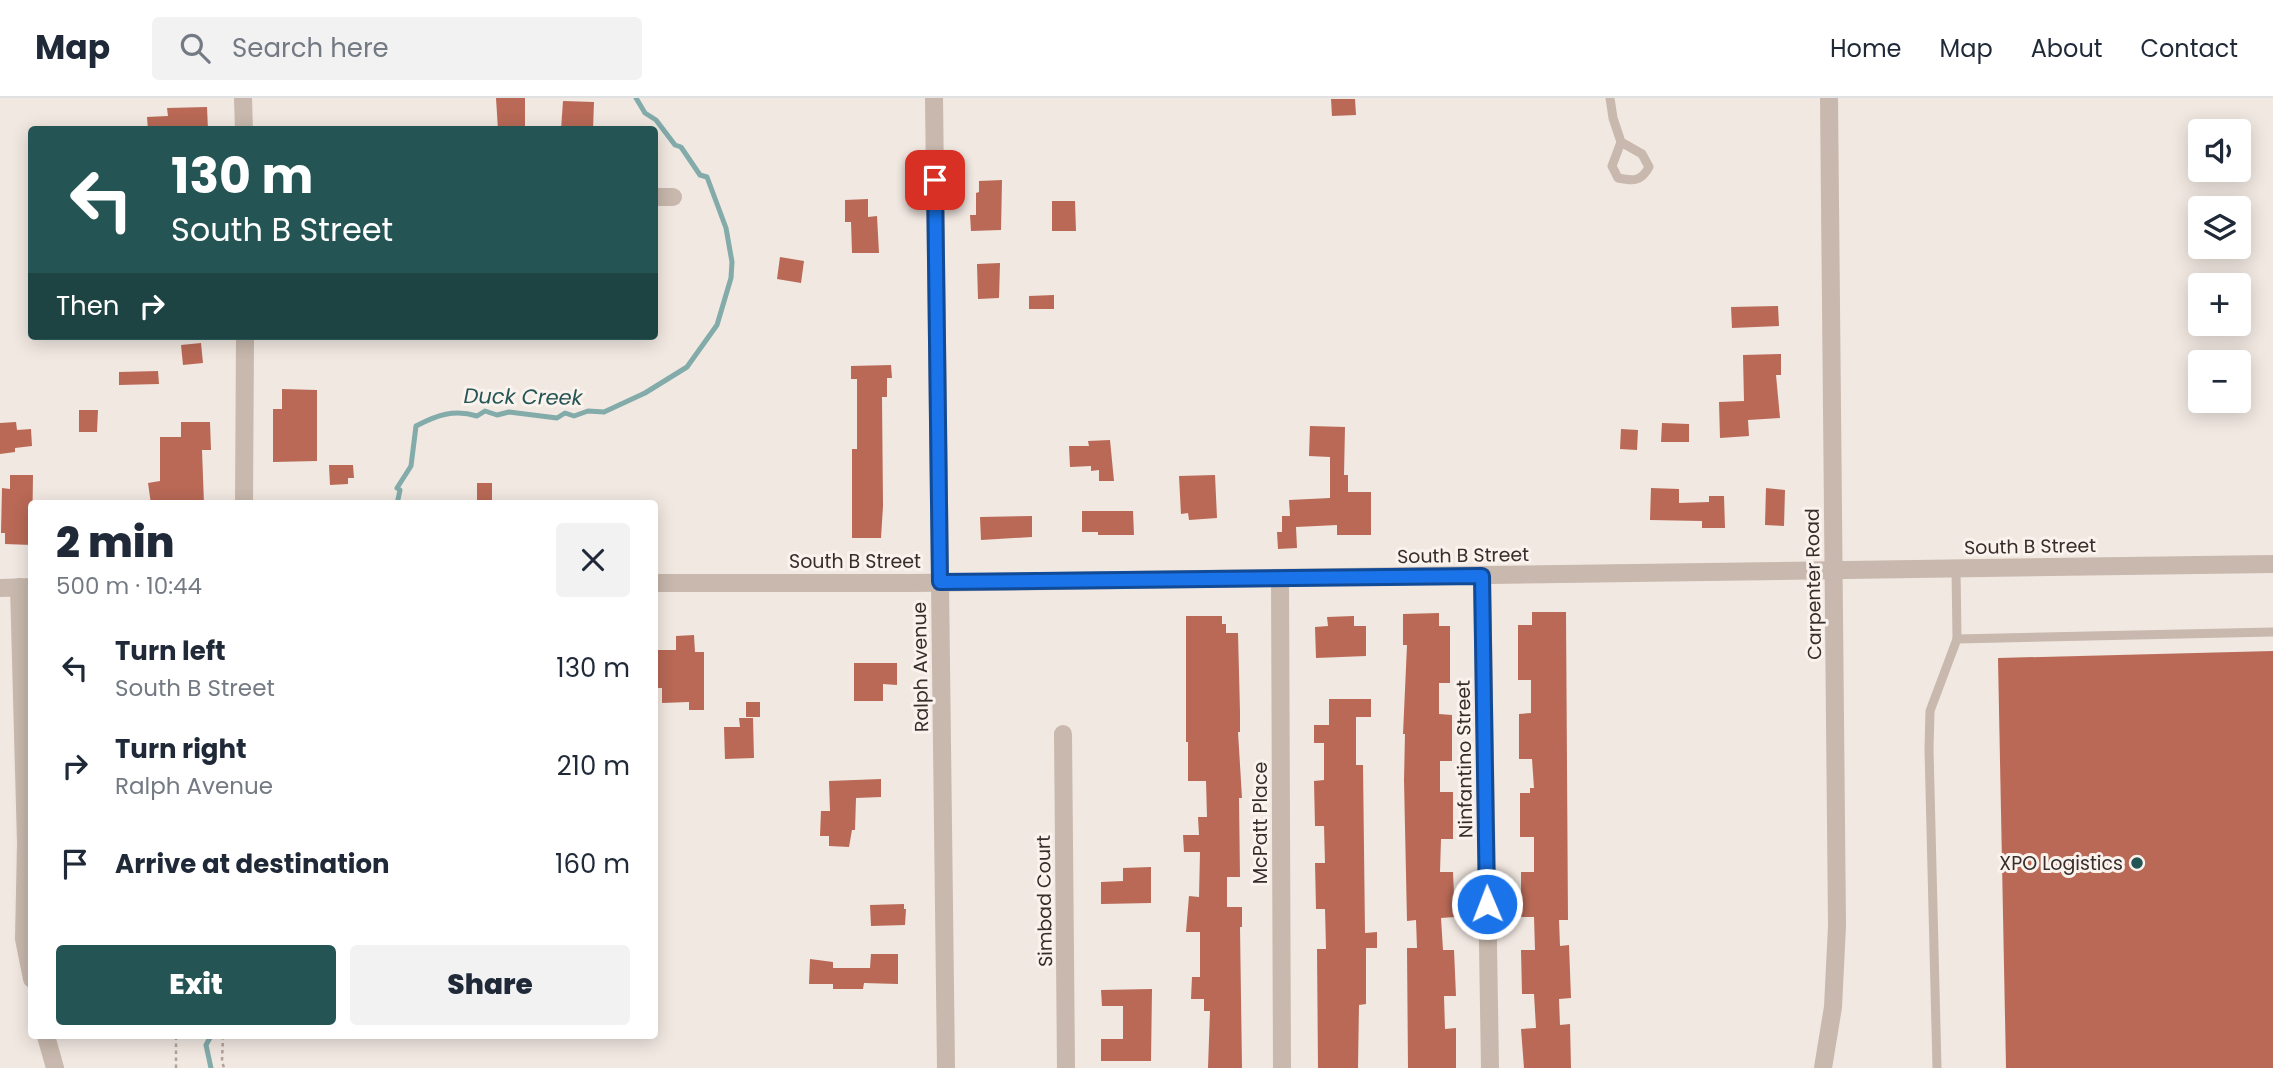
<!DOCTYPE html>
<html lang="en">
<head>
<meta charset="utf-8">
<style>
  :root { --surface:#fff; --page:#f2f2f3; --text:#1f2937; --muted:#747a83; --line:#e0e1e3; --accent:#255454 }
  body { margin:0; font-family:Poppins,sans-serif; background:var(--page); color:var(--text); height:100vh; display:flex; flex-direction:column; font-size:26px; white-space:nowrap }
  * { box-sizing:border-box; margin:0 }
  p { font-size:23px; color:var(--muted) }
  .icon { flex:none; width:38px; height:38px; fill:none; stroke:currentColor; stroke-width:2; stroke-linecap:round; stroke-linejoin:round }
  .map { position:relative; flex:1; overflow:hidden }
  .drawer { position:absolute; left:28px; top:402px; width:630px; height:539px; display:flex; flex-direction:column; background:var(--surface); border-radius:7px; box-shadow:0 4px 18px #0003 }
  .drawer>* { flex:none }
  .top-card { position:absolute; left:28px; top:28px; width:630px; height:214px; border-radius:7px; box-shadow:0 4px 18px #0003; background:#255454; color:#fff; overflow:hidden }
  .controls { position:absolute; left:2188px; top:21px; display:grid; gap:14px }
  .controls a { display:grid; place-items:center; width:63px; height:63px; border-radius:7px; background:var(--surface); box-shadow:0 4px 18px #0003; font-size:35px }
  .pin { position:absolute; display:grid; place-items:center; width:60px; height:60px; color:#fff; margin:-30px; border-radius:14px; box-shadow:0 4px 10px #0006 }
  .me { position:absolute; width:77px; margin:-38px; rotate:359deg; stroke-linejoin:round; filter:drop-shadow(0 0 5px #0008) }
  .turn { display:flex; align-items:center; gap:24px; height:147px; padding:0 28px; font-size:32px }
  .turn .icon { width:91px; height:91px; stroke-width:2.5 }
  .turn b { display:block; font-size:49px; line-height:60px }
  .then { display:flex; align-items:center; height:66px; padding:0 28px; background:#0003; gap:14px; font-size:26px }
  .round { display:grid; place-items:center; flex:none; width:74px; height:74px; border-radius:7px; background:var(--page) }
  .summary { display:flex; align-items:center; justify-content:space-between; height:119px; padding:0 28px }
  h1 { font-size:42px; font-weight:800; line-height:52px }
  .action { display:flex; gap:14px; margin-top:auto; padding:14px 28px }
  .action a { flex:1; height:80px; border-radius:7px; background:var(--accent); color:#fff; font-size:28px; font-weight:800; line-height:80px; text-align:center }
  .action a+a { background:var(--page); color:var(--text) }
  ul { padding:0; list-style:none }
  li { display:flex; align-items:center; gap:21px; height:98px; padding:0 28px }
  li div { flex:1 }
  li b { display:block; font-size:26px }
  li em { font-style:normal }
  header { display:flex; align-items:center; gap:42px; box-sizing:border-box; height:98px; padding:0 35px; background:var(--surface); border-bottom:2px solid var(--line) }
  header strong { font-size:33px }
  nav { display:flex; gap:38px; margin-inline-start:auto; font-size:24px }
  .search { width:490px; height:63px; background:var(--page); display:flex; align-items:center; gap:18px; box-sizing:border-box; padding:0 24px; border-radius:7px; color:var(--muted); font-size:26px }
  .map>svg:first-child { display:block }
  .lines { fill:none; stroke-linecap:round; stroke-linejoin:round }
  .stream { stroke:#82abaa; stroke-width:5 }
  .building { fill:#b96956 }
  .path { stroke:#b3a298; stroke-width:2.5; stroke-dasharray:3.5 3.5; stroke-linecap:butt }
  .service { stroke:#c8b8ad; stroke-width:9 }
  .minor { stroke:#c8b8ad; stroke-width:18 }
  .tertiary { stroke:#c8b8ad; stroke-width:18 }
  .route-casing { stroke:#114b97; stroke-width:18 }
  .route { stroke:#1a73e8; stroke-width:12 }
  .poi-dot { fill:#255454; stroke:#f9f2ed; stroke-width:2.5 }
  .labels { text-anchor:middle; stroke-width:6; stroke-linejoin:round; paint-order:stroke }
  .street-label { font-size:19px; fill:#372e2b; stroke:#f9f2ed }
  .poi-label { font-size:19px; fill:#372e2b; stroke:#f9f2ed; text-anchor:end }
  .water-label { font-size:21px; font-style:italic; fill:#255454; stroke:#f9f2ed }
</style>
</head>
<body>
<header>
<strong>Map</strong>
<div class="search"><svg class="icon" aria-label="search" viewBox="0 0 24 24"><circle cx="10" cy="10" r="6"/><path d="M15 15l6 6"/></svg>Search here</div>
<nav><a>Home</a><a>Map</a><a>About</a><a>Contact</a></nav>
</header>
<div class="map">
<svg width="2273" height="970" viewBox="0 0 2273 970">
  <rect width="100%" height="100%" fill="#f1e8e1"/>
  <g class="lines">
    <g class="stream">
      <path d="M397 406 400 392 397 390 411 368 416 328C437 317 454 311 477 318L485 313 497 317 509 314 557 320 565 315 574 318 588 313 604 314 645 295 687 269 717 227 731 180 732 164 726 130 707 79 700 77 681 49 675 47 656 22 645 15 636 0"/>
      <path d="M211 970 206 947 211 938"/>
    </g>
  </g>
  <g class="building">
    <path d="M496 0H525V32H498Z"/>
    <path d="M1331 1H1355L1356 17 1332 18Z"/>
    <path d="M563 3 594 4 593 32H561Z"/>
    <path d="M207 9 208 32H148L147 19 168 18 167 10Z"/>
    <path d="M1002 82 1001 132 971 133 970 117H976V95L979 94V83Z"/>
    <path d="M868 101V119L877 118 879 155H852L851 124H845V102Z"/>
    <path d="M1052 103H1075L1076 133H1052Z"/>
    <path d="M780 159 804 163 801 185 777 181Z"/>
    <path d="M1000 165 999 200 978 201 977 166Z"/>
    <path d="M1054 197V211H1029V198Z"/>
    <path d="M1778 208 1779 228 1732 230 1731 209Z"/>
    <path d="M201 245 203 265 183 267 181 247Z"/>
    <path d="M1781 256V277H1776L1780 320 1748 322 1749 338 1720 340 1719 304 1744 303 1743 257Z"/>
    <path d="M891 267 892 280H887V299H882L883 408 881 440H852V351H857V281H851V268Z"/>
    <path d="M158 273 159 286 119 287V274Z"/>
    <path d="M282 291 317 292V363L273 364V311H282Z"/>
    <path d="M79 312H98L97 334H79Z"/>
    <path d="M16 324 17 332 31 331 32 348 15 350V354L0 356V325Z"/>
    <path d="M181 324H210L211 352H202L204 406H151L148 385 160 383V339H181Z"/>
    <path d="M1662 325 1689 326V344H1661Z"/>
    <path d="M1310 328 1345 329 1344 377H1348V394H1371V437H1337V427L1296 429 1297 450 1278 451 1277 434H1282V418H1290L1289 402 1330 400V359L1309 358Z"/>
    <path d="M1621 331 1638 332 1637 352 1620 351Z"/>
    <path d="M1110 342 1114 383H1099V372L1091 373V368L1070 369 1069 348H1089L1088 343Z"/>
    <path d="M329 367H353L354 380H348V386L330 387Z"/>
    <path d="M10 377H33L32 447 5 446V435H1L2 390 10 391Z"/>
    <path d="M1215 377 1217 420 1189 422 1188 415 1181 416 1179 378Z"/>
    <rect x="477" y="385" width="15" height="21"/>
    <path d="M1651 390 1679 391V405L1709 404V398H1724L1725 430H1702V423L1650 422Z"/>
    <path d="M1766 390 1785 392 1784 428 1765 427Z"/>
    <path d="M1082 413H1133L1134 437H1098V434H1082Z"/>
    <path d="M1032 418V439L981 442 980 419Z"/>
    <path d="M1532 514H1566L1568 822H1559L1560 848 1569 847 1571 900 1559 901 1560 927 1570 926 1571 970H1524L1521 931 1536 930 1534 896H1522L1521 852H1535L1534 819H1521V774H1534V739H1520V695H1530V690H1534L1532 661H1519V616L1531 615V582H1518V527H1532Z"/>
    <path d="M1439 515V528H1450V585H1439V616L1452 617V663H1440V694H1453V741H1441L1440 774H1453L1455 819 1441 820 1443 852H1454L1456 898H1444L1445 931 1456 930V970H1408L1407 850H1417L1416 822 1407 823 1404 682 1405 636H1403L1407 547H1403V516Z"/>
    <path d="M1186 518H1222V526H1226V535H1238L1240 614V634H1238L1242 700H1239L1240 779H1227V809H1242V829H1240L1242 970H1208L1210 913H1204V901H1191L1192 879H1200V834H1186L1189 798 1199 799 1200 754H1184L1183 737H1199L1198 719H1207L1206 683H1188V644H1186Z"/>
    <path d="M1354 518V528H1366V558L1316 560 1315 529 1328 528 1327 519Z"/>
    <path d="M694 537 695 554H704V612H689V604L662 605V590H654V552H676V538Z"/>
    <path d="M2273 553V970H2006L1998 560Z"/>
    <path d="M854 565H897V587L883 586V603H854Z"/>
    <path d="M1329 601H1371V619H1356V667H1363L1365 835 1377 834V850H1366V906L1359 907 1358 970H1318L1317 851H1326L1325 811H1316L1315 765H1325L1324 728H1315L1314 683 1324 682V645H1314V627H1329Z"/>
    <rect x="746" y="604" width="14" height="15"/>
    <path d="M739 620H753L754 660 725 661 724 629H740Z"/>
    <path d="M881 681V699L856 700 855 732H852L849 749 829 748V738H820L821 713H830L829 683Z"/>
    <path d="M1151 769V805L1101 806V784L1123 783V770Z"/>
    <path d="M904 806V811H906L905 827 871 828 870 807Z"/>
    <path d="M871 856H898V886L864 885 863 891H833V886H809L810 861 833 864V870H870Z"/>
    <path d="M1152 891 1151 963H1101V941H1123V908H1102L1101 892Z"/>
  </g>
  <g class="lines">
    <g class="path">
      <path d="M223 938 222 963 224 970"/>
      <path d="M176 970V938"/>
    </g>
    <g class="service">
      <path d="M1610 0 1613 20 1621 44 1612 68 1618 80C1633 83 1641 84 1649 69L1642 56 1621 44"/>
      <path d="M1956 470 1957 541 2273 534"/>
      <path d="M1937 970 1929 651 1930 613 1957 541"/>
    </g>
    <g class="minor">
      <path d="M243 0 244 32"/>
      <path d="M934 0 946 970"/>
      <path d="M654 99H673"/>
      <path d="M244 406 245 238"/>
      <path d="M1482 478 1490 970"/>
      <path d="M1280 480 1282 970"/>
      <path d="M19 489 26 745 24 841 32 881"/>
      <path d="M1063 636 1066 970"/>
      <path d="M46 938 55 970"/>
      <path d="M1823 970 1833 909 1837 828 1829 0"/>
    </g>
    <g class="tertiary">
      <path d="M654 485H913L2273 466"/>
      <path d="M0 490 32 489"/>
    </g>
  </g>
  <g class="lines">
    <g class="route-casing">
      <path id="route" d="M935 82 940 484 1482 478 1487 806"/>
    </g>
    <use href="#route" class="route"/>
  </g>
  <circle class="poi-dot" cx="2137" cy="765" r="7"/>
  <g class="labels">
    <g class="street-label">
      <text transform="translate(2030 448) rotate(-1)" y="7">South B Street</text>
      <text transform="translate(1463 457) rotate(-1)" y="7">South B Street</text>
      <text x="855" y="470">South B Street</text>
      <text transform="translate(1813 486) rotate(-91)" y="7">Carpenter Road</text>
      <text transform="translate(920 569) rotate(-91)" y="7">Ralph Avenue</text>
      <text transform="translate(1464 661) rotate(-91)" y="7">Ninfantino Street</text>
      <text transform="translate(1260 725) rotate(-90)" y="7">McPatt Place</text>
      <text transform="translate(1044 803) rotate(-91)" y="7">Simbad Court</text>
    </g>
    <g class="poi-label">
      <text x="2123" y="772">XPO Logistics</text>
    </g>
    <g class="water-label">
      <text transform="translate(523 299) rotate(1)" y="7">Duck Creek</text>
    </g>
  </g>
</svg>
<div class="controls">
<a><svg class="icon" aria-label="sound" viewBox="0 0 24 24"><path d="M4 9h4l5-4v14l-5-4H4zM17 9q2 3 0 6"/></svg></a>
<a><svg class="icon" aria-label="layers" viewBox="0 0 24 24"><path d="M12 4l9 5-9 5-9-5zM3 14l9 5 9-5"/></svg></a>
<a>+</a>
<a>−</a>
</div>
<div class="pin" style="left:935px;top:82px;background:#d93025"><svg class="icon" aria-label="arrive" viewBox="0 0 24 24"><path d="M6 21V4h12l-3 4 3 4H6"/></svg></div>
<svg class="me" style="left:1487px;top:806px" viewBox="-20 -20 40 40"><circle r="17" fill="#1a73e8" stroke="#fff" stroke-width="3"/><path d="M0-11L8 9 0 5-8 9z" fill="#fff"/></svg>
<div class="top-card">
<div class="turn"><svg class="icon" aria-label="left" viewBox="0 0 24 24"><path d="M17 20v-9H6M10 6l-5 5 5 5"/></svg><div><b>130 m</b>South B Street</div></div>
<div class="then">Then<svg class="icon" aria-label="right" viewBox="0 0 24 24"><path d="M7 20v-9h11M14 6l5 5-5 5"/></svg></div>
</div>
<section class="drawer">
<div class="summary"><div><h1>2 min</h1><p>500 m · 10:44</p></div><a class="round"><svg class="icon" aria-label="close" viewBox="0 0 24 24"><path d="M6 6l12 12M18 6L6 18"/></svg></a></div>
<ul>
<li><svg class="icon" aria-label="left" viewBox="0 0 24 24"><path d="M17 20v-9H6M10 6l-5 5 5 5"/></svg><div><b>Turn left</b><p>South B Street</p></div><em>130 m</em></li>
<li><svg class="icon" aria-label="right" viewBox="0 0 24 24"><path d="M7 20v-9h11M14 6l5 5-5 5"/></svg><div><b>Turn right</b><p>Ralph Avenue</p></div><em>210 m</em></li>
<li><svg class="icon" aria-label="arrive" viewBox="0 0 24 24"><path d="M6 21V4h12l-3 4 3 4H6"/></svg><div><b>Arrive at destination</b></div><em>160 m</em></li>
</ul>
<div class="action"><a>Exit</a><a>Share</a></div>
</section>
</div>
</body>
</html>
